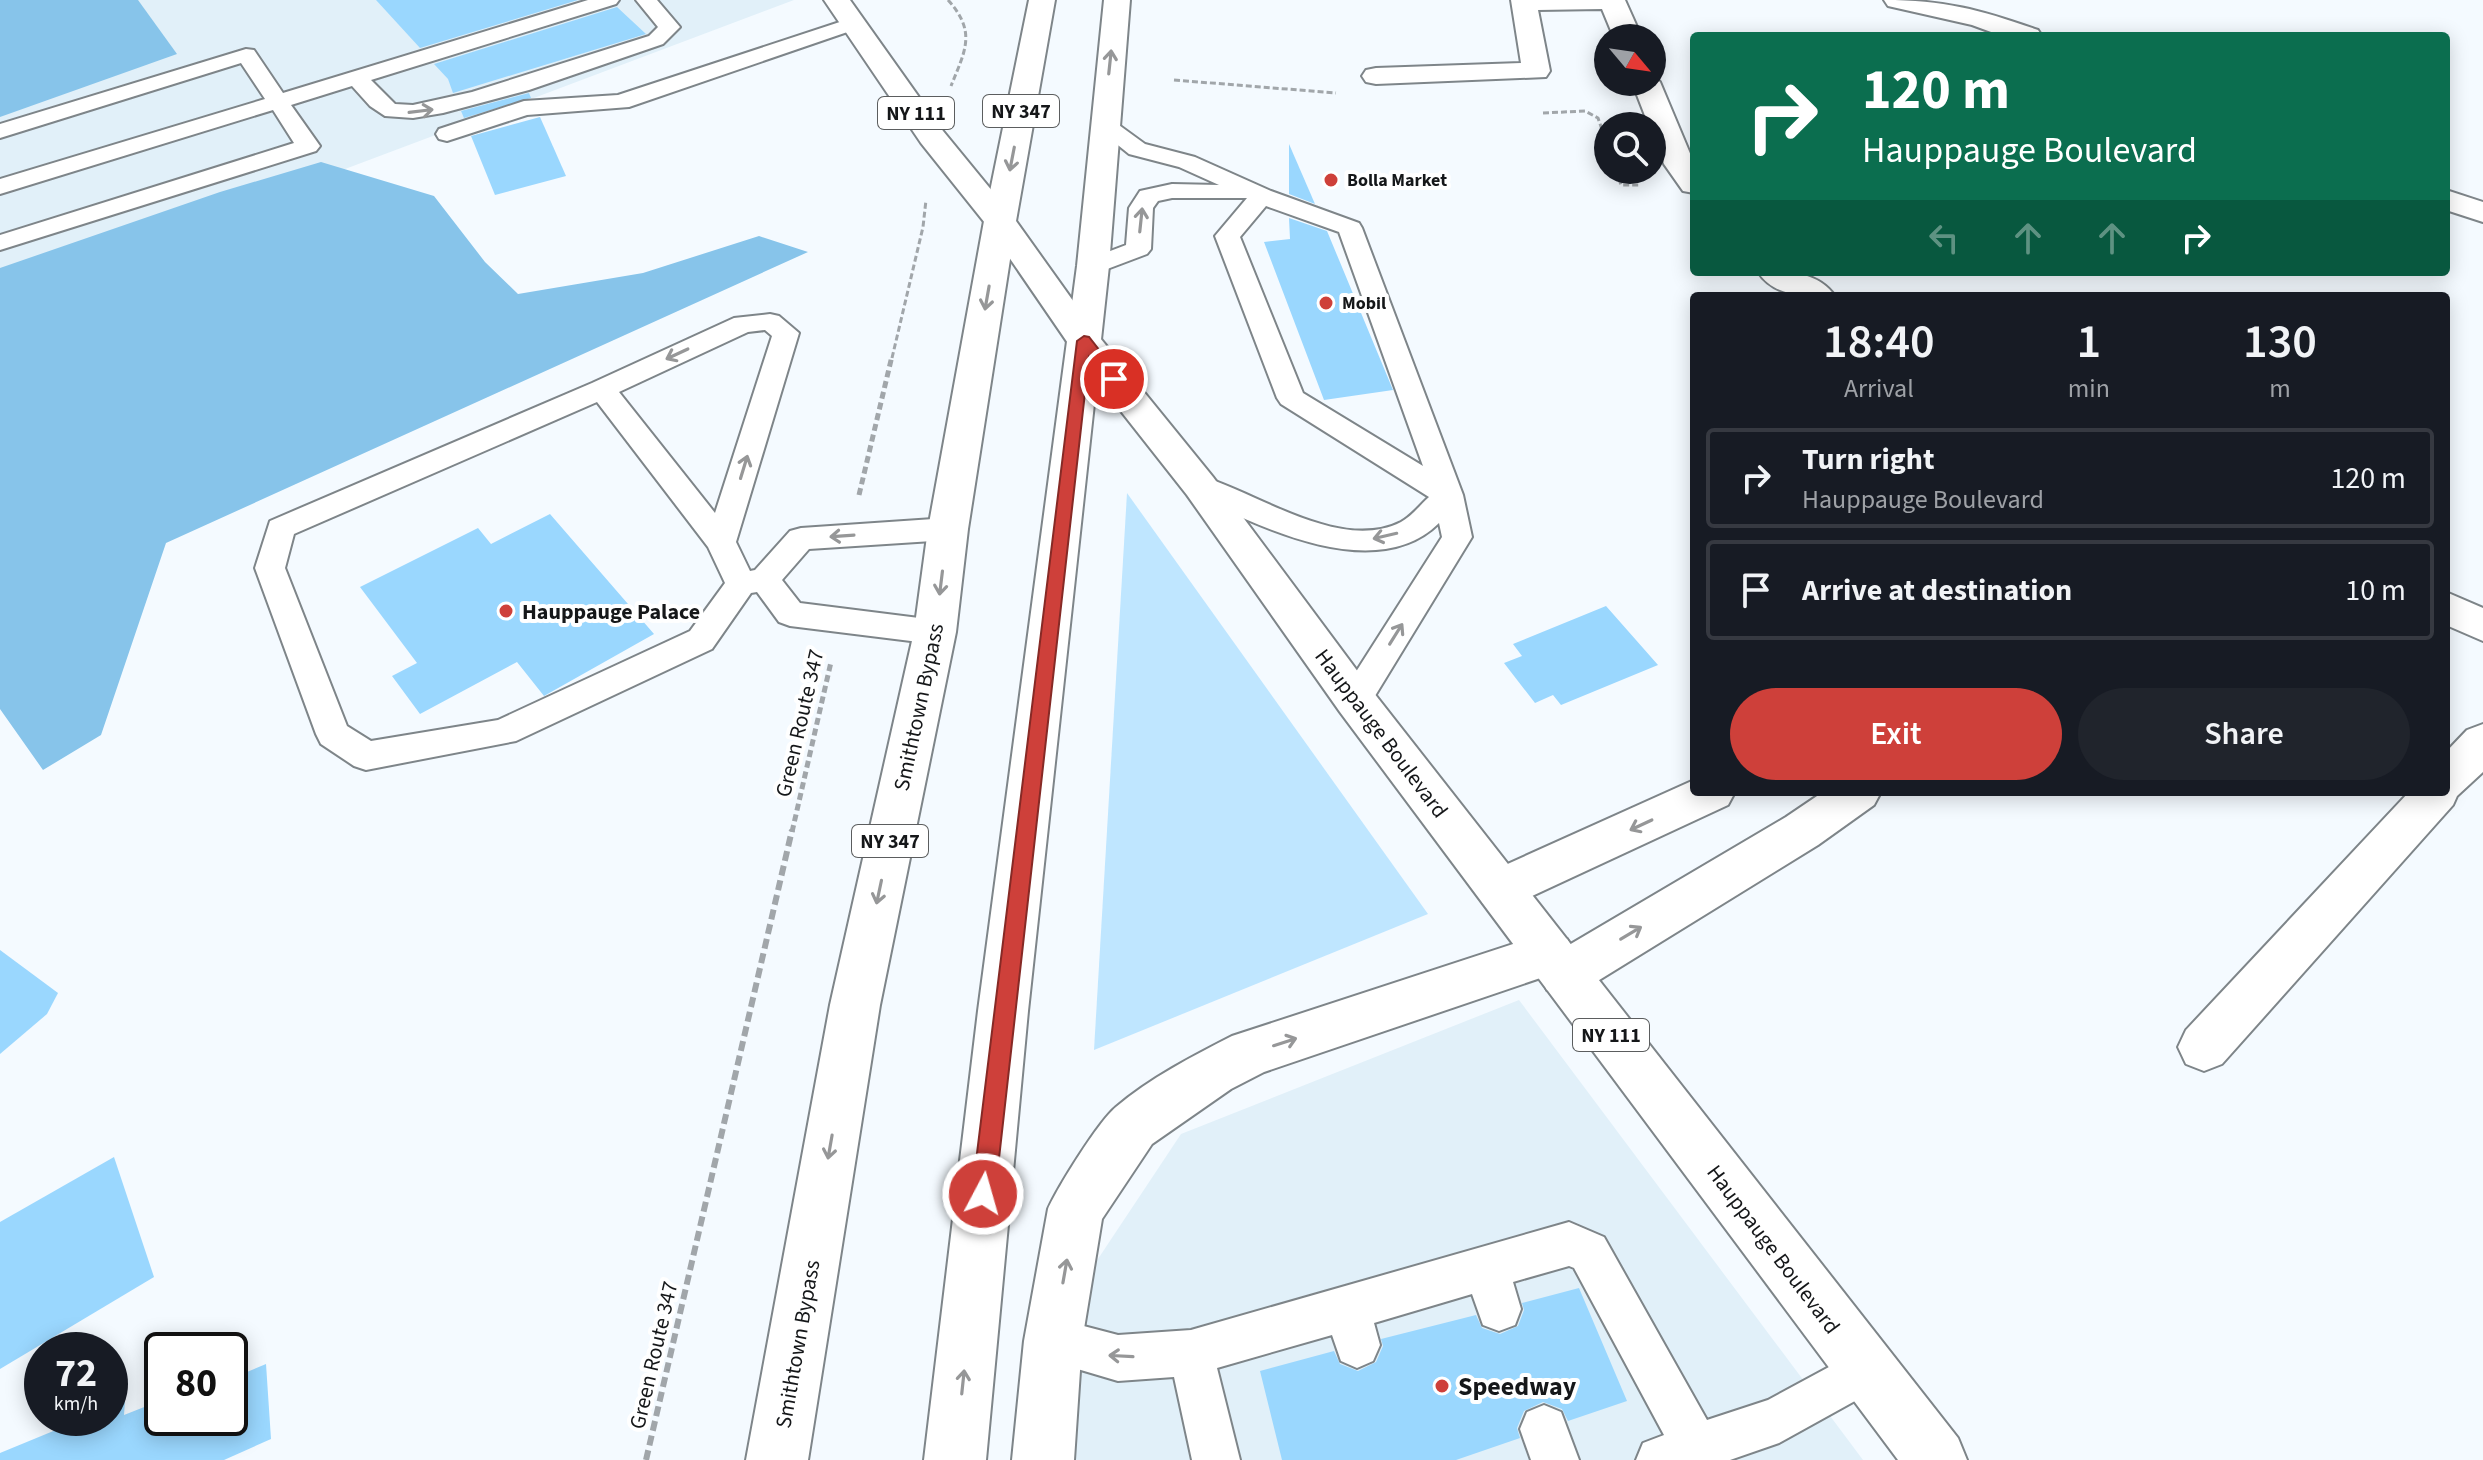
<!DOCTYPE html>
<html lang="en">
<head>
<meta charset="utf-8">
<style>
  :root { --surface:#171b24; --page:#20242c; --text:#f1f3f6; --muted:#9ea1a6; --line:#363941; --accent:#ce403a }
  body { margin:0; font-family:"Source Sans 3",sans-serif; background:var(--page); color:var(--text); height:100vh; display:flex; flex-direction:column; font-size:30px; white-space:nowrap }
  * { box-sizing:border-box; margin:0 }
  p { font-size:26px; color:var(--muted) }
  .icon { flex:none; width:44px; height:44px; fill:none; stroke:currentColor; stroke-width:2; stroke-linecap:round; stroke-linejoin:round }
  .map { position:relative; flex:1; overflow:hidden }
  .side { position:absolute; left:1690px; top:292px; width:760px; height:504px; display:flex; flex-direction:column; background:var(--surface); border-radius:8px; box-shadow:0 4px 20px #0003 }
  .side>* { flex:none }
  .guide { position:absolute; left:1690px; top:32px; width:760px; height:244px; border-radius:8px; box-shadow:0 4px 20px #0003; background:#0b6e4f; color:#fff; overflow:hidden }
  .needle { width:52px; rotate:119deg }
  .buttons { position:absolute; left:1594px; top:24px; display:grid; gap:16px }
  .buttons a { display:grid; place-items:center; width:72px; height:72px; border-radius:50%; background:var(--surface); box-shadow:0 4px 20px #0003; font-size:40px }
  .speed { position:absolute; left:24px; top:1332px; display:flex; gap:16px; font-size:40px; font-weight:700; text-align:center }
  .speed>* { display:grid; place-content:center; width:104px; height:104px; border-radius:50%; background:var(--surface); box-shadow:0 4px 20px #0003; line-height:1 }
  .speed small { font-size:20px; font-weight:400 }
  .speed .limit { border:4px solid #111; border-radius:12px; background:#fff; color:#111 }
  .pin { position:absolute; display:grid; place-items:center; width:68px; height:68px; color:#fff; margin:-34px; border:4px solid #fff; border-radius:50%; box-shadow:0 2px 8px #0007 }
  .me { position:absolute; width:88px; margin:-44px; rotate:6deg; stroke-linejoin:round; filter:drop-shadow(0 0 6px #0008) }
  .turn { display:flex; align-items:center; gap:28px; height:168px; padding:0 40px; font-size:36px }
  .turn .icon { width:104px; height:104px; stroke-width:2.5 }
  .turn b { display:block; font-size:56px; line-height:68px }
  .lanes { display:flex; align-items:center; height:76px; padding:0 40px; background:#0003; justify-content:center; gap:40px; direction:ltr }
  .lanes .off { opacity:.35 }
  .eta { display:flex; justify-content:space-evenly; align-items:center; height:136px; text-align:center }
  .eta b { font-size:48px; font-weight:600; line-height:56px }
  .cta { display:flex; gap:16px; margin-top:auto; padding:16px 40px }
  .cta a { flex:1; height:92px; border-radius:48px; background:var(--accent); color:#fff; font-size:32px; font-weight:600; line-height:92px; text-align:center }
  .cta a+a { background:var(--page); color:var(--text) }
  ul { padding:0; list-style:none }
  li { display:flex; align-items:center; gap:24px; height:100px; margin:0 16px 12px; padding:0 24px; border:4px solid var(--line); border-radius:8px }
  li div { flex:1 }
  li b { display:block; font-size:30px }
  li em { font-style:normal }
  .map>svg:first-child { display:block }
  .built { fill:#e1f0f9 }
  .green { fill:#bfe6ff }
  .forest { fill:#87c4ea }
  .building { fill:#9ad7fe }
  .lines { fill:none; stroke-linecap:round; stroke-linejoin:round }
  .lane-casing { stroke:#7e8589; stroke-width:4 }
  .street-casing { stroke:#7e8589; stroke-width:4 }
  .primary-casing { stroke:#7e8589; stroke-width:4 }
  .highway-casing { stroke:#7e8589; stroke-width:4 }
  .path-far2 { stroke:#a1a6aa; stroke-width:3; stroke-dasharray:6 3; stroke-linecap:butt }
  .path-far1 { stroke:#a1a6aa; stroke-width:5; stroke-dasharray:7 4; stroke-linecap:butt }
  .path { stroke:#a1a6aa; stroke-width:6; stroke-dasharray:10 5; stroke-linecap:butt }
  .lane { fill:#fff; fill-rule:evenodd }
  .street { fill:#fff; fill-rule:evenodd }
  .primary { fill:#fff; fill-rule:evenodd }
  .highway { fill:#fff; fill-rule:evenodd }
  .oneway { stroke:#969798 }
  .route { fill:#ce403a; stroke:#862a26; stroke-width:2 }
  .poi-dot { fill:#ce403a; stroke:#fff; stroke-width:3 }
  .labels { text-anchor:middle; stroke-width:8; stroke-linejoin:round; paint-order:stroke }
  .far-poi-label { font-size:18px; font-weight:bold; fill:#151719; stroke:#fff; text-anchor:start }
  .shield { fill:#fff; stroke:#5b5d5e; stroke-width:2 }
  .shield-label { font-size:20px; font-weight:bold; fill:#151719 }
  .poi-label { font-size:22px; font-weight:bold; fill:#151719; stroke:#fff; text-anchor:start }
  .street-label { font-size:22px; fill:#151719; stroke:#fff }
  .near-poi-label { font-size:26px; font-weight:bold; fill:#151719; stroke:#fff; text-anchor:start }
</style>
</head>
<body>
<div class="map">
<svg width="2483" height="1460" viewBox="0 0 2483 1460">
  <rect width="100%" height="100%" fill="#f4faff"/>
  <g class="built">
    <path d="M0 0H794L0 299Z"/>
    <path d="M1519 1000 1863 1460H1074L1086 1277 1181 1134Z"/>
  </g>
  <path class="green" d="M1127 493 1428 914 1094 1050Z"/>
  <g class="forest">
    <path d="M0 0H138L177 54 0 117Z"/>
    <path d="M321 162 434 196 485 262 518 294 643 273 759 236 808 252 166 543 101 735 43 770 0 709V268L220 192Z"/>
  </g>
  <g class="building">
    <path d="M376 0H578L420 48Z"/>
    <path d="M617 7 646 34 453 93 448 79 434 64Z"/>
    <path d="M529 93 531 98 464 118 461 111Z"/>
    <path d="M540 117 566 176 495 195 471 136Z"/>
    <path d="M1289 144 1315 204 1289 194Z"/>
    <path d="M1289 218 1327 231 1393 390 1324 400 1264 242 1290 239Z"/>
    <path d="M550 514 654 634 544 696 517 662 420 714 392 676 417 663 360 587 478 528 491 544Z"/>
    <path d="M1606 606 1658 665 1561 705 1553 695 1535 703 1504 663 1522 656 1513 644Z"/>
    <path d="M0 950 58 993 47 1014 0 1054Z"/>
    <path d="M114 1157 154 1277 0 1369V1222Z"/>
    <path d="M1579 1288 1627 1401 1568 1421 1562 1409 1543 1402 1524 1411 1517 1428 1520 1438 1456 1460H1282L1260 1371 1334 1351 1340 1364 1358 1371 1376 1362 1383 1346 1381 1339 1476 1315 1482 1328 1500 1334 1518 1326 1524 1310 1522 1303Z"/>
    <path d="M266 1364 271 1439 224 1460H0V1453L85 1418H110V1408L125 1401 124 1415 162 1400V1418H230V1379Z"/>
  </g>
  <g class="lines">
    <g class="lane-casing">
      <g id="lane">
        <path d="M588 0H619L616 4 371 80 395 104 413 105 472 92 649 36 658 27 636 0H657L680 27 663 44 529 90 443 113 413 118 385 116 370 106 352 86 291 105 320 146 316 151 0 250V235L294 143 273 110 0 194V179L265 99 241 63 0 138V124L246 49 254 50 283 93Z"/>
        <path d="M855 17 862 19 865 23 862 27 629 107 527 115 447 141 439 139 436 134 439 129 524 101 618 95Z"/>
        <path d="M1104 118 1112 120 1145 144 1195 157 1271 191 1359 223 1362 228 1463 495 1472 537 1367 709 1355 713 1343 709 1338 700 1442 537 1439 523C1375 586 1256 525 1190 493L1185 486 1190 479 1200 476C1257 492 1340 553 1401 522 1412 516 1420 505 1429 497L1281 404 1277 398 1215 236 1247 198H1172L1158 201 1153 208 1151 249 1147 254 1102 271H1084L1080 266 1084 261 1126 245 1129 208 1140 191 1172 184 1219 185 1179 167 1129 154 1093 125 1096 120ZM1266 206 1339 232 1423 466 1303 393 1240 237Z"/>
        <path d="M770 314 779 316 799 333 736 542 750 571 755 570 790 531 801 528 948 518 959 521 963 529 959 537 948 540 809 549 782 580 800 603 935 620 946 624 951 632 946 640 935 644 790 626 779 622 757 592 751 593 712 649 516 741 366 770 354 766 321 744 316 734 255 568 270 521 592 383 734 318ZM765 330 772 336 715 513 619 392 748 332ZM597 402 708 547 725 583 690 631 498 720 371 741 347 726 285 568 294 534Z"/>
        <path d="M1569 1222 1604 1237 1707 1420 1768 1400 1866 1347 1882 1354 1889 1370 1882 1386 1779 1443 1730 1460H1636L1643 1443 1664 1435 1574 1268 1569 1266 1513 1282 1521 1309 1515 1325 1499 1331 1483 1325 1472 1294 1374 1323 1380 1345 1373 1361 1357 1368 1341 1361 1332 1335 1217 1368 1240 1460H1192L1174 1377 1118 1381 1037 1357 1030 1341 1037 1325 1053 1318 1118 1335 1191 1330Z"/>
        <path d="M1544 1405 1561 1412 1579 1460H1531L1520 1429 1527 1412Z"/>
      </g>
    </g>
    <g class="street-casing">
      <g id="street">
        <path d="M1511 0H1625L1642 38H1614L1602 9 1538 10 1550 71 1546 77 1376 84 1366 82 1362 76 1366 70 1376 68 1521 63Z"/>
        <path d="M1884 0C1945 0 1981 10 2038 30L2042 36H2002L1972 25 1888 6Z"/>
        <path d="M1652 75 1660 82 1694 163V193L1683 191 1664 164 1652 126H1649L1632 82H1652Z"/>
        <path d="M2446 190 2483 202V222L2446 210Z"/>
        <path d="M1758 272C1785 272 1817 270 1835 296 1807 296 1775 298 1758 272Z"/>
        <path d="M2446 592 2483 608V641L2446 625Z"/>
        <path d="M2483 724V772L2457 796 2453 805 2222 1064 2204 1071 2186 1064 2178 1047 2186 1030 2409 792H2446V752L2467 730Z"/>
        <path d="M1694 780V792H1735L1728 805 1517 903 1500 909 1483 903 1476 889 1483 875Z"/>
        <path d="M1823 792H1881L1874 805 1818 845 1583 990 1565 996 1547 990 1540 974 1547 958 1786 817Z"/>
      </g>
    </g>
    <g class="primary-casing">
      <path id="primary" d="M824 0H850L943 131 1011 214 1096 333 1213 477 1370 688 1958 1438 1967 1460H1898L1340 712 1187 495 1072 349 989 228 921 143Z"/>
    </g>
    <g class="highway-casing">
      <g id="highway">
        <path d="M1029 0H1055L1016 221 968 529 956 632 880 1005 808 1460H746L830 1005 914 632 928 529 984 221Z"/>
        <path d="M1104 0H1130L1109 266 1028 1011 986 1460H924L978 1011 1077 266Z"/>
        <path d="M1550 932 1567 939 1575 954 1567 969 1264 1072 1231 1089 1152 1144 1102 1219 1082 1341 1074 1460H1012L1024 1341 1048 1209C1058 1187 1098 1122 1116 1107 1150 1078 1193 1056 1232 1036Z"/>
      </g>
    </g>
    <g class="path-far2">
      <path d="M948 0C977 32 965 51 951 86"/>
      <path d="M1174 80 1336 93"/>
      <path d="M1543 113 1585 111 1598 118 1608 147"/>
      <path d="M1616 170 1621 185H1641"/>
      <path d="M892 358 923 227 926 200"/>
    </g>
    <g class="path-far1">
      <path d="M859 495 892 356"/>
      <path d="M792 832 831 662"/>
    </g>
    <path class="path" d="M646 1460 792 830"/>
    <use href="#lane" class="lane"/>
    <use href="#street" class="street"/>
    <use href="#primary" class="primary"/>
    <use href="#highway" class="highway"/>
  </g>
  <defs><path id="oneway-shaft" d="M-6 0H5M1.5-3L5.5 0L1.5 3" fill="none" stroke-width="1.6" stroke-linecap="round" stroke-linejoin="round" transform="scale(2)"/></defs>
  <g class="oneway">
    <use href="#oneway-shaft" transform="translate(1110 62) rotate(-84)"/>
    <use href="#oneway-shaft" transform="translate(421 111) rotate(-7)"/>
    <use href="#oneway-shaft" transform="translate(1012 159) rotate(101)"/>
    <use href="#oneway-shaft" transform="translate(1141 220) rotate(-84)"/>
    <use href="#oneway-shaft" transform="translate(987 298) rotate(100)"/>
    <use href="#oneway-shaft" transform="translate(677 354) rotate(155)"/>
    <use href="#oneway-shaft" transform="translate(744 467) rotate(-73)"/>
    <use href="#oneway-shaft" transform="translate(842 536) rotate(176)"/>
    <use href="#oneway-shaft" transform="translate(1385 536) rotate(167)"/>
    <use href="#oneway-shaft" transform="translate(941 583) rotate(97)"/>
    <use href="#oneway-shaft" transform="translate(1396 634) rotate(-58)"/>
    <use href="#oneway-shaft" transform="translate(1641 825) rotate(155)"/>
    <use href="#oneway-shaft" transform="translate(879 892) rotate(102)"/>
    <use href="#oneway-shaft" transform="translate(1631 933) rotate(-31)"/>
    <use href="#oneway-shaft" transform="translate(1285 1042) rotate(-18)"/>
    <use href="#oneway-shaft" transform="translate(830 1147) rotate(100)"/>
    <use href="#oneway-shaft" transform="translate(1065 1271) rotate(-80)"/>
    <use href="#oneway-shaft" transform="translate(1121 1356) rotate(-177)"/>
    <use href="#oneway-shaft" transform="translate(963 1382) rotate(-84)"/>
  </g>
  <path class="route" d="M1084 336 1089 337 1122 379 1120 383H1109L1089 357 995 1194 991 1202 983 1205 975 1202 972 1194 1077 341Z"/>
  <g class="poi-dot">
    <circle cx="1331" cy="180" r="8"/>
    <circle cx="1326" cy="303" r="8"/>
    <circle cx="506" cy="611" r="8"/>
    <circle cx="1442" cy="1386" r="8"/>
  </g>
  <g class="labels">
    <g class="far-poi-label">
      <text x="1347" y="186">Bolla Market</text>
      <text x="1342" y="309">Mobil</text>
    </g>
    <g class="shield">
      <rect x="983" y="95" width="76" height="32" rx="6"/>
      <rect x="878" y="97" width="76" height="32" rx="6"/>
      <rect x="852" y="825" width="76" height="32" rx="6"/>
      <rect x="1573" y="1019" width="76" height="32" rx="6"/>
    </g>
    <g class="shield-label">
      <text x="1021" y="118">NY 347</text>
      <text x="916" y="120">NY 111</text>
      <text x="890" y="848">NY 347</text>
      <text x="1611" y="1042">NY 111</text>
    </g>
    <g class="poi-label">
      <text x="522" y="619">Hauppauge Palace</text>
    </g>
    <g class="street-label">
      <text transform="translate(918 707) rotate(-78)" y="8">Smithtown Bypass</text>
      <text transform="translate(799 723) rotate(-77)" y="8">Green Route 347</text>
      <text transform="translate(1382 733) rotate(53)" y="8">Hauppauge Boulevard</text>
      <text transform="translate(1774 1249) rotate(53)" y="8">Hauppauge Boulevard</text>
      <text transform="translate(797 1344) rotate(-80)" y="8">Smithtown Bypass</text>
      <text transform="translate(653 1355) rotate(-77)" y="8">Green Route 347</text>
    </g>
    <g class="near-poi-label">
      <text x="1458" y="1395">Speedway</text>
    </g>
  </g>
</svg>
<div class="buttons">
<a><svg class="needle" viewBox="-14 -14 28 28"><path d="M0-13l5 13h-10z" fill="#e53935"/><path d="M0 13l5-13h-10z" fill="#9ea1a6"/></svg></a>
<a><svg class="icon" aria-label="search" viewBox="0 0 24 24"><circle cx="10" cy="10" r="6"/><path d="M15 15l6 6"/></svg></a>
</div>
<div class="speed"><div>72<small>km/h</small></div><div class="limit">80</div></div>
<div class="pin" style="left:1114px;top:379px;background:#d93025"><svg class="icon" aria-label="arrive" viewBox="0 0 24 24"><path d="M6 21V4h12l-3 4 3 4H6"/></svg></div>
<svg class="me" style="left:983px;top:1194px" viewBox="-20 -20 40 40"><circle r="17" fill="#ce403a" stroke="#fff" stroke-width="3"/><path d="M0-11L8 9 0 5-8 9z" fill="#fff"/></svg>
<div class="guide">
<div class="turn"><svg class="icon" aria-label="right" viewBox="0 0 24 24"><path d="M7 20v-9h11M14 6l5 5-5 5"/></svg><div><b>120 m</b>Hauppauge Boulevard</div></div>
<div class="lanes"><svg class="icon off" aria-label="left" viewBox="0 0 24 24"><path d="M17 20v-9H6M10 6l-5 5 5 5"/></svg><svg class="icon off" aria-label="ahead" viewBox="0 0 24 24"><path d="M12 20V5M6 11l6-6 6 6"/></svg><svg class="icon off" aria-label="ahead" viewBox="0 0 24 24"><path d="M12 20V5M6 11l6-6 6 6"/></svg><svg class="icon" aria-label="right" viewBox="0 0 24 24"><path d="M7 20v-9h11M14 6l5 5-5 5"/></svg></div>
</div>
<section class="side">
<div class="eta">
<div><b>18:40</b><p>Arrival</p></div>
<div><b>1</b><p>min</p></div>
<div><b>130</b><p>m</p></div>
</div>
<ul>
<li><svg class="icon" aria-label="right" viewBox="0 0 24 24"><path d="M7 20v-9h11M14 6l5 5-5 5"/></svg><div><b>Turn right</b><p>Hauppauge Boulevard</p></div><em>120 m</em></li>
<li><svg class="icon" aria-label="arrive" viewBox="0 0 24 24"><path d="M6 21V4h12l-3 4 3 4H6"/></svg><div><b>Arrive at destination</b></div><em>10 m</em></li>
</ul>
<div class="cta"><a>Exit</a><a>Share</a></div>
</section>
</div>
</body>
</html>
